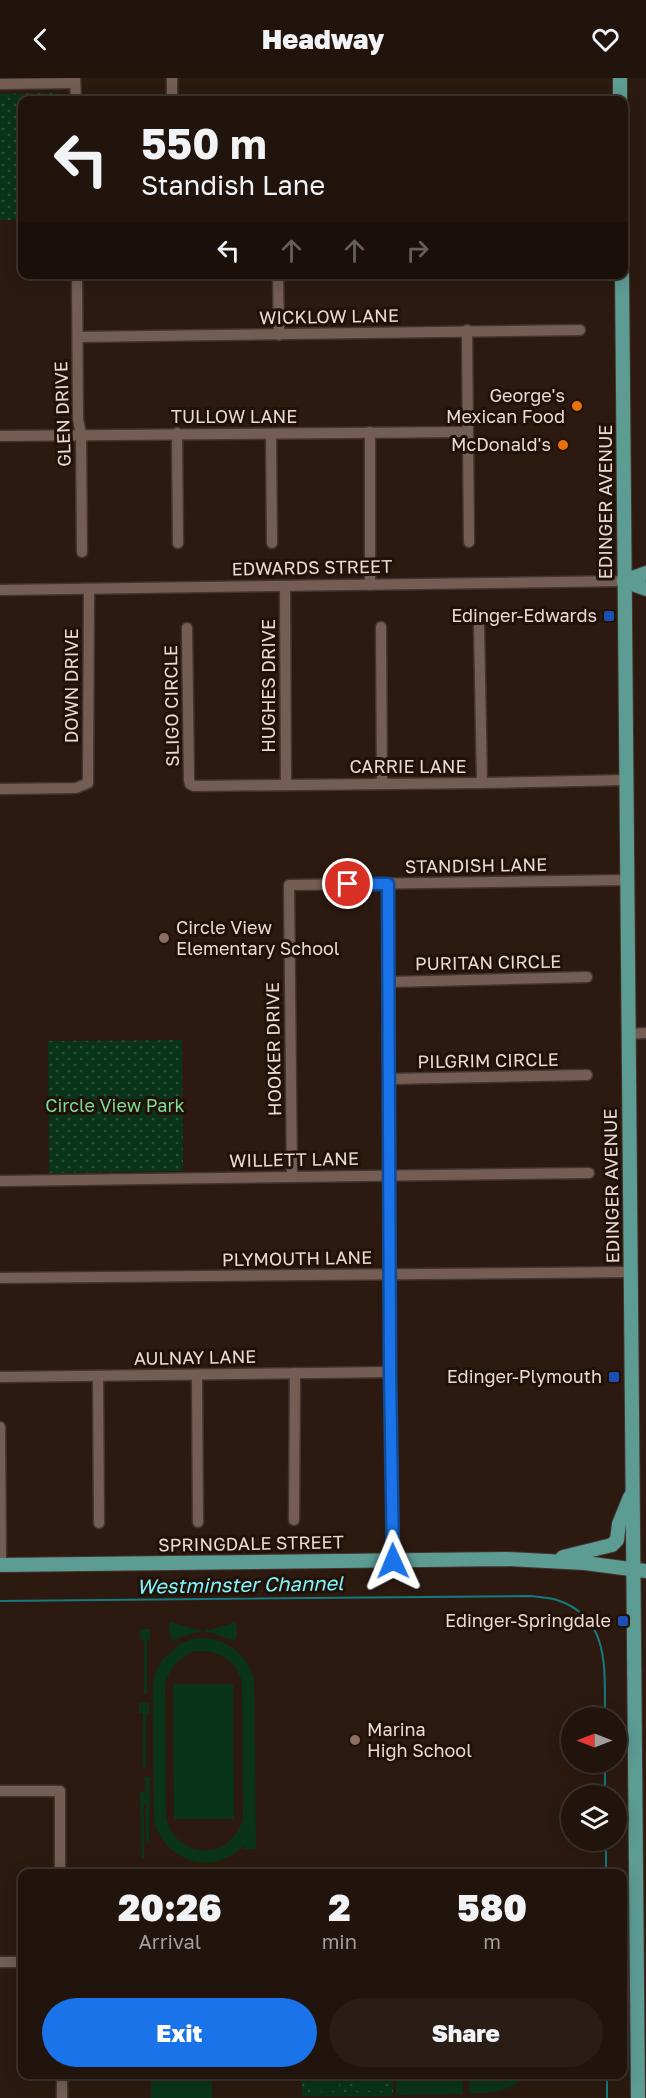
<!DOCTYPE html>
<html lang="en">
<head>
<meta charset="utf-8">
<style>
  :root { --surface:#21140c; --page:#291d15; --text:#f1f3f6; --muted:#a29e9d; --line:#3e332d; --accent:#1a73e8 }
  body { margin:0; font-family:"Golos Text",sans-serif; background:var(--page); color:var(--text); height:100vh; display:flex; flex-direction:column; font-size:22px; white-space:nowrap }
  * { box-sizing:border-box; margin:0 }
  p { font-size:20px; color:var(--muted) }
  .icon { flex:none; width:33px; height:33px; fill:none; stroke:currentColor; stroke-width:2; stroke-linecap:round; stroke-linejoin:round }
  .map { position:relative; flex:1; overflow:hidden }
  .panel { position:absolute; left:18px; top:1791px; width:609px; height:210px; display:flex; flex-direction:column; background:var(--surface); border-radius:12px; box-shadow:0 3px 15px #0003,0 0 0 2px var(--line) }
  .panel>* { flex:none }
  .banner { position:absolute; left:18px; top:18px; width:610px; height:183px; border-radius:12px; box-shadow:0 3px 15px #0003,0 0 0 2px var(--line); background:#21140c; color:var(--text); overflow:hidden }
  .needle { width:39px; rotate:270deg }
  .controls { position:absolute; left:561px; top:1629px; display:grid; gap:12px }
  .controls a { display:grid; place-items:center; width:66px; height:66px; border-radius:50%; background:var(--surface); box-shadow:0 3px 15px #0003,0 0 0 2px var(--line); font-size:30px }
  .pin { position:absolute; display:grid; place-items:center; width:51px; height:51px; color:#fff; margin:-26px; border:3px solid #fff; border-radius:50%; box-shadow:0 2px 6px #0007 }
  .me { position:absolute; width:66px; margin:-33px; rotate:359deg; stroke-linejoin:round; filter:drop-shadow(0 0 4px #0008) }
  .turn { display:flex; align-items:center; gap:21px; height:126px; padding:0 24px; font-size:27px }
  .turn .icon { width:78px; height:78px; stroke-width:2.5 }
  .turn b { display:block; font-size:42px; line-height:51px }
  .lanes { display:flex; align-items:center; height:57px; padding:0 24px; background:#0003; justify-content:center; gap:30px; direction:ltr }
  .lanes .off { opacity:.35 }
  .eta { display:flex; justify-content:space-evenly; align-items:center; height:102px; text-align:center }
  .eta b { font-size:36px; font-weight:800; line-height:42px }
  .cta { display:flex; gap:12px; margin-top:auto; padding:12px 24px }
  .cta a { flex:1; height:69px; border-radius:36px; background:var(--accent); color:#fff; font-size:24px; font-weight:800; line-height:69px; text-align:center }
  .cta a+a { background:var(--page); color:var(--text) }
  header { display:flex; justify-content:space-between; align-items:center; height:78px; padding:0 24px; background:var(--surface); font-size:27px; font-weight:800 }
  .map>svg:first-child { display:block }
  .park { fill:url(#park-dots) }
  .pitch { fill:#0a3419; fill-rule:evenodd }
  .lines { fill:none; stroke-linecap:round; stroke-linejoin:round }
  .stream { stroke:#147a80; stroke-width:2 }
  .minor-casing { stroke:#43342f; stroke-width:13 }
  .major-casing { stroke:#43342f; stroke-width:16 }
  .minor { stroke:#745e53; stroke-width:10 }
  .major { stroke:#5d9c93; stroke-width:14 }
  .route-casing { stroke:#114b97; stroke-width:15 }
  .route { stroke:#1a73e8; stroke-width:10 }
  .food-dot { fill:#e8710a; stroke:#221108; stroke-width:2 }
  .transit-dot { fill:#1a4fb4; stroke:#221108; stroke-width:2 }
  .education-dot { fill:#8d6e63; stroke:#221108; stroke-width:2 }
  .labels { text-anchor:middle; stroke-width:6; stroke-linejoin:round; paint-order:stroke }
  .street-label { font-size:18px; fill:#e8dad4; stroke:#221108 }
  .poi-label { font-size:18px; fill:#e8dad4; stroke:#221108; text-anchor:end }
  .park-label { font-size:18px; fill:#7adc96; stroke:#221108 }
  .water-label { font-size:20px; font-style:italic; fill:#7df5fe; stroke:#221108 }
</style>
</head>
<body>
<header><svg class="icon" aria-label="back" viewBox="0 0 24 24"><path d="M15 5l-7 7 7 7"/></svg>Headway<svg class="icon" aria-label="heart" viewBox="0 0 24 24"><path d="M12 20l-8-8c-3-5 5-10 8-4 3-6 11-1 8 4z"/></svg></header>
<div class="map">
<svg width="646" height="2020" viewBox="0 0 646 2020">
  <defs>
    <pattern id="park-dots" width="8" height="8" patternUnits="userSpaceOnUse" patternTransform="scale(1.5)"><rect width="8" height="8" fill="#0a3419"/><path d="M2 2h.1M6 6h.1" fill="none" stroke="#2e513a" stroke-width="1.8" stroke-linecap="round"/></pattern>
  </defs>
  <rect width="100%" height="100%" fill="#2c1a10"/>
  <g class="park">
    <path d="M57 15 64 22H22V142H0V16Z"/>
    <path d="M182 962 183 1093 49 1095 48 963Z"/>
    <rect x="302" y="1997" width="91" height="21"/>
  </g>
  <g class="pitch">
    <path d="M171 1544 197 1552 201 1551V1555L197 1554 171 1563 169 1550Z"/>
    <path d="M236 1544 237 1557 235 1563 209 1554 205 1555V1551L209 1552Z"/>
    <path d="M140 1551H150V1562H147V1616H144V1562L140 1561Z"/>
    <path d="M208 1560C232 1565 247 1578 254 1601L256 1771H244V1767C213 1800 166 1784 154 1743L153 1604 156 1593 162 1582 180 1566 193 1561ZM195 1573C219 1572 234 1581 242 1603L243 1741C231 1783 179 1783 166 1741L165 1606C170 1589 179 1579 195 1573Z"/>
    <path d="M173 1606H233L234 1741H174Z"/>
    <path d="M139 1625H149V1635L146 1636V1690H143V1635H139Z"/>
    <path d="M145 1699H150L149 1765H146V1724L144 1725V1780H142L140 1714H145L146 1720Z"/>
    <rect x="151" y="1997" width="61" height="23"/>
    <path d="M396 1997H462L463 2016 396 2017Z"/>
    <path d="M469 1997V1996L527 1997C512 2014 490 2016 469 2015Z"/>
    <path d="M310 2000H339V2013L310 2014Z"/>
    <path d="M355 2000H384L385 2013H356Z"/>
  </g>
  <g class="lines">
    <g class="stream">
      <path d="M0 1523 530 1518C539 1519 549 1519 557 1522 612 1540 604 1594 605 1640"/>
      <path d="M605 1684V1718"/>
      <path d="M606 1762V1796"/>
      <path d="M607 1996V2020"/>
    </g>
    <g class="minor-casing">
      <g id="minor">
        <path d="M75 0 76 22"/>
        <path d="M172 0V22"/>
        <path d="M0 6 75 5"/>
        <path d="M77 196 78 341 81 356 82 474"/>
        <path d="M278 196 279 257"/>
        <path d="M467 252 469 464"/>
        <path d="M78 259 580 252"/>
        <path d="M370 354V507"/>
        <path d="M177 355 178 465"/>
        <path d="M271 356 272 465"/>
        <path d="M0 358 467 354"/>
        <path d="M285 509 286 707"/>
        <path d="M0 512 624 503"/>
        <path d="M381 549 382 705"/>
        <path d="M479 549 482 705"/>
        <path d="M187 550 189 702 190 706 194 708 482 705 626 702"/>
        <path d="M0 711 76 710 88 705 89 511"/>
        <path d="M388 806 390 1294 393 1483"/>
        <path d="M389 904 587 899"/>
        <path d="M629 956 646 955"/>
        <path d="M389 1001 587 997"/>
        <path d="M292 1099 289 807 627 802"/>
        <path d="M0 1103 589 1095"/>
        <path d="M0 1200 631 1194"/>
        <path d="M197 1297 198 1444"/>
        <path d="M98 1298 99 1445"/>
        <path d="M0 1299 390 1294"/>
        <path d="M0 1349 1 1487"/>
        <path d="M294 1442 295 1295"/>
        <path d="M0 1713H60V1796"/>
        <path d="M0 1884H22"/>
        <path d="M62 1996V2020"/>
      </g>
    </g>
    <g class="major-casing">
      <g id="major">
        <path d="M620 0V22"/>
        <path d="M622 196 638 2020"/>
        <path d="M624 503 646 511"/>
        <path d="M624 503 646 495"/>
        <path d="M563 1479 612 1467 617 1462 619 1446 630 1419"/>
        <path d="M0 1487 506 1481 585 1485 646 1493"/>
      </g>
    </g>
    <use href="#minor" class="minor"/>
    <use href="#major" class="major"/>
  </g>
  <g class="lines">
    <g class="route-casing">
      <path id="route" d="M348 806H388L390 1294 393 1483"/>
    </g>
    <use href="#route" class="route"/>
  </g>
  <g class="food-dot">
    <circle cx="577" cy="328" r="6"/>
    <circle cx="563" cy="367" r="6"/>
  </g>
  <g class="transit-dot">
    <rect x="603" y="532" width="12" height="12" rx="3"/>
    <rect x="608" y="1293" width="12" height="12" rx="3"/>
    <rect x="617" y="1537" width="12" height="12" rx="3"/>
  </g>
  <g class="education-dot">
    <circle cx="164" cy="860" r="6"/>
    <circle cx="355" cy="1662" r="6"/>
  </g>
  <g class="labels">
    <g class="street-label">
      <text transform="translate(329 239) rotate(-1)" y="6">WICKLOW LANE</text>
      <text transform="translate(63 336) rotate(-92)" y="6">GLEN DRIVE</text>
      <text x="234" y="345">TULLOW LANE</text>
      <text transform="translate(606 424) rotate(-90)" y="6">EDINGER AVENUE</text>
      <text transform="translate(312 490) rotate(-1)" y="6">EDWARDS STREET</text>
      <text transform="translate(72 608) rotate(-90)" y="6">DOWN DRIVE</text>
      <text transform="translate(269 608) rotate(-90)" y="6">HUGHES DRIVE</text>
      <text transform="translate(172 628) rotate(-91)" y="6">SLIGO CIRCLE</text>
      <text x="408" y="695">CARRIE LANE</text>
      <text transform="translate(476 788) rotate(-1)" y="6">STANDISH LANE</text>
      <text transform="translate(488 885) rotate(-1)" y="6">PURITAN CIRCLE</text>
      <text transform="translate(274 971) rotate(-91)" y="6">HOOKER DRIVE</text>
      <text transform="translate(488 983) rotate(-1)" y="6">PILGRIM CIRCLE</text>
      <text transform="translate(294 1082) rotate(-1)" y="6">WILLETT LANE</text>
      <text transform="translate(612 1108) rotate(-91)" y="6">EDINGER AVENUE</text>
      <text transform="translate(297 1181) rotate(-1)" y="6">PLYMOUTH LANE</text>
      <text transform="translate(195 1280) rotate(-1)" y="6">AULNAY LANE</text>
      <text transform="translate(251 1466) rotate(-1)" y="6">SPRINGDALE STREET</text>
    </g>
    <g class="poi-label">
      <text x="565" y="324">George's<tspan x="565" dy="21">Mexican Food</tspan></text>
      <text x="551" y="373">McDonald's</text>
      <text x="597" y="544">Edinger-Edwards</text>
      <text x="176" y="856" text-anchor="start">Circle View<tspan x="176" dy="21">Elementary School</tspan></text>
      <text x="602" y="1305">Edinger-Plymouth</text>
      <text x="611" y="1549">Edinger-Springdale</text>
      <text x="367" y="1658" text-anchor="start">Marina<tspan x="367" dy="21">High School</tspan></text>
    </g>
    <g class="park-label">
      <text x="115" y="1034">Circle View Park</text>
    </g>
    <g class="water-label">
      <text transform="translate(240 1507) rotate(-1)" y="7">Westminster Channel</text>
    </g>
  </g>
</svg>
<div class="controls">
<a><svg class="needle" viewBox="-14 -14 28 28"><path d="M0-13l5 13h-10z" fill="#e53935"/><path d="M0 13l5-13h-10z" fill="#a29e9d"/></svg></a>
<a><svg class="icon" aria-label="layers" viewBox="0 0 24 24"><path d="M12 4l9 5-9 5-9-5zM3 14l9 5 9-5"/></svg></a>
</div>
<div class="pin" style="left:348px;top:806px;background:#d93025"><svg class="icon" aria-label="arrive" viewBox="0 0 24 24"><path d="M6 21V4h12l-3 4 3 4H6"/></svg></div>
<svg class="me" style="left:393px;top:1483px" viewBox="-20 -20 40 40"><path d="M0-17L14 15 0 8-14 15z" fill="#1a73e8" stroke="#fff" stroke-width="4"/></svg>
<div class="banner">
<div class="turn"><svg class="icon" aria-label="left" viewBox="0 0 24 24"><path d="M17 20v-9H6M10 6l-5 5 5 5"/></svg><div><b>550 m</b>Standish Lane</div></div>
<div class="lanes"><svg class="icon" aria-label="left" viewBox="0 0 24 24"><path d="M17 20v-9H6M10 6l-5 5 5 5"/></svg><svg class="icon off" aria-label="ahead" viewBox="0 0 24 24"><path d="M12 20V5M6 11l6-6 6 6"/></svg><svg class="icon off" aria-label="ahead" viewBox="0 0 24 24"><path d="M12 20V5M6 11l6-6 6 6"/></svg><svg class="icon off" aria-label="right" viewBox="0 0 24 24"><path d="M7 20v-9h11M14 6l5 5-5 5"/></svg></div>
</div>
<section class="panel">
<div class="eta">
<div><b>20:26</b><p>Arrival</p></div>
<div><b>2</b><p>min</p></div>
<div><b>580</b><p>m</p></div>
</div>
<div class="cta"><a>Exit</a><a>Share</a></div>
</section>
</div>
</body>
</html>
